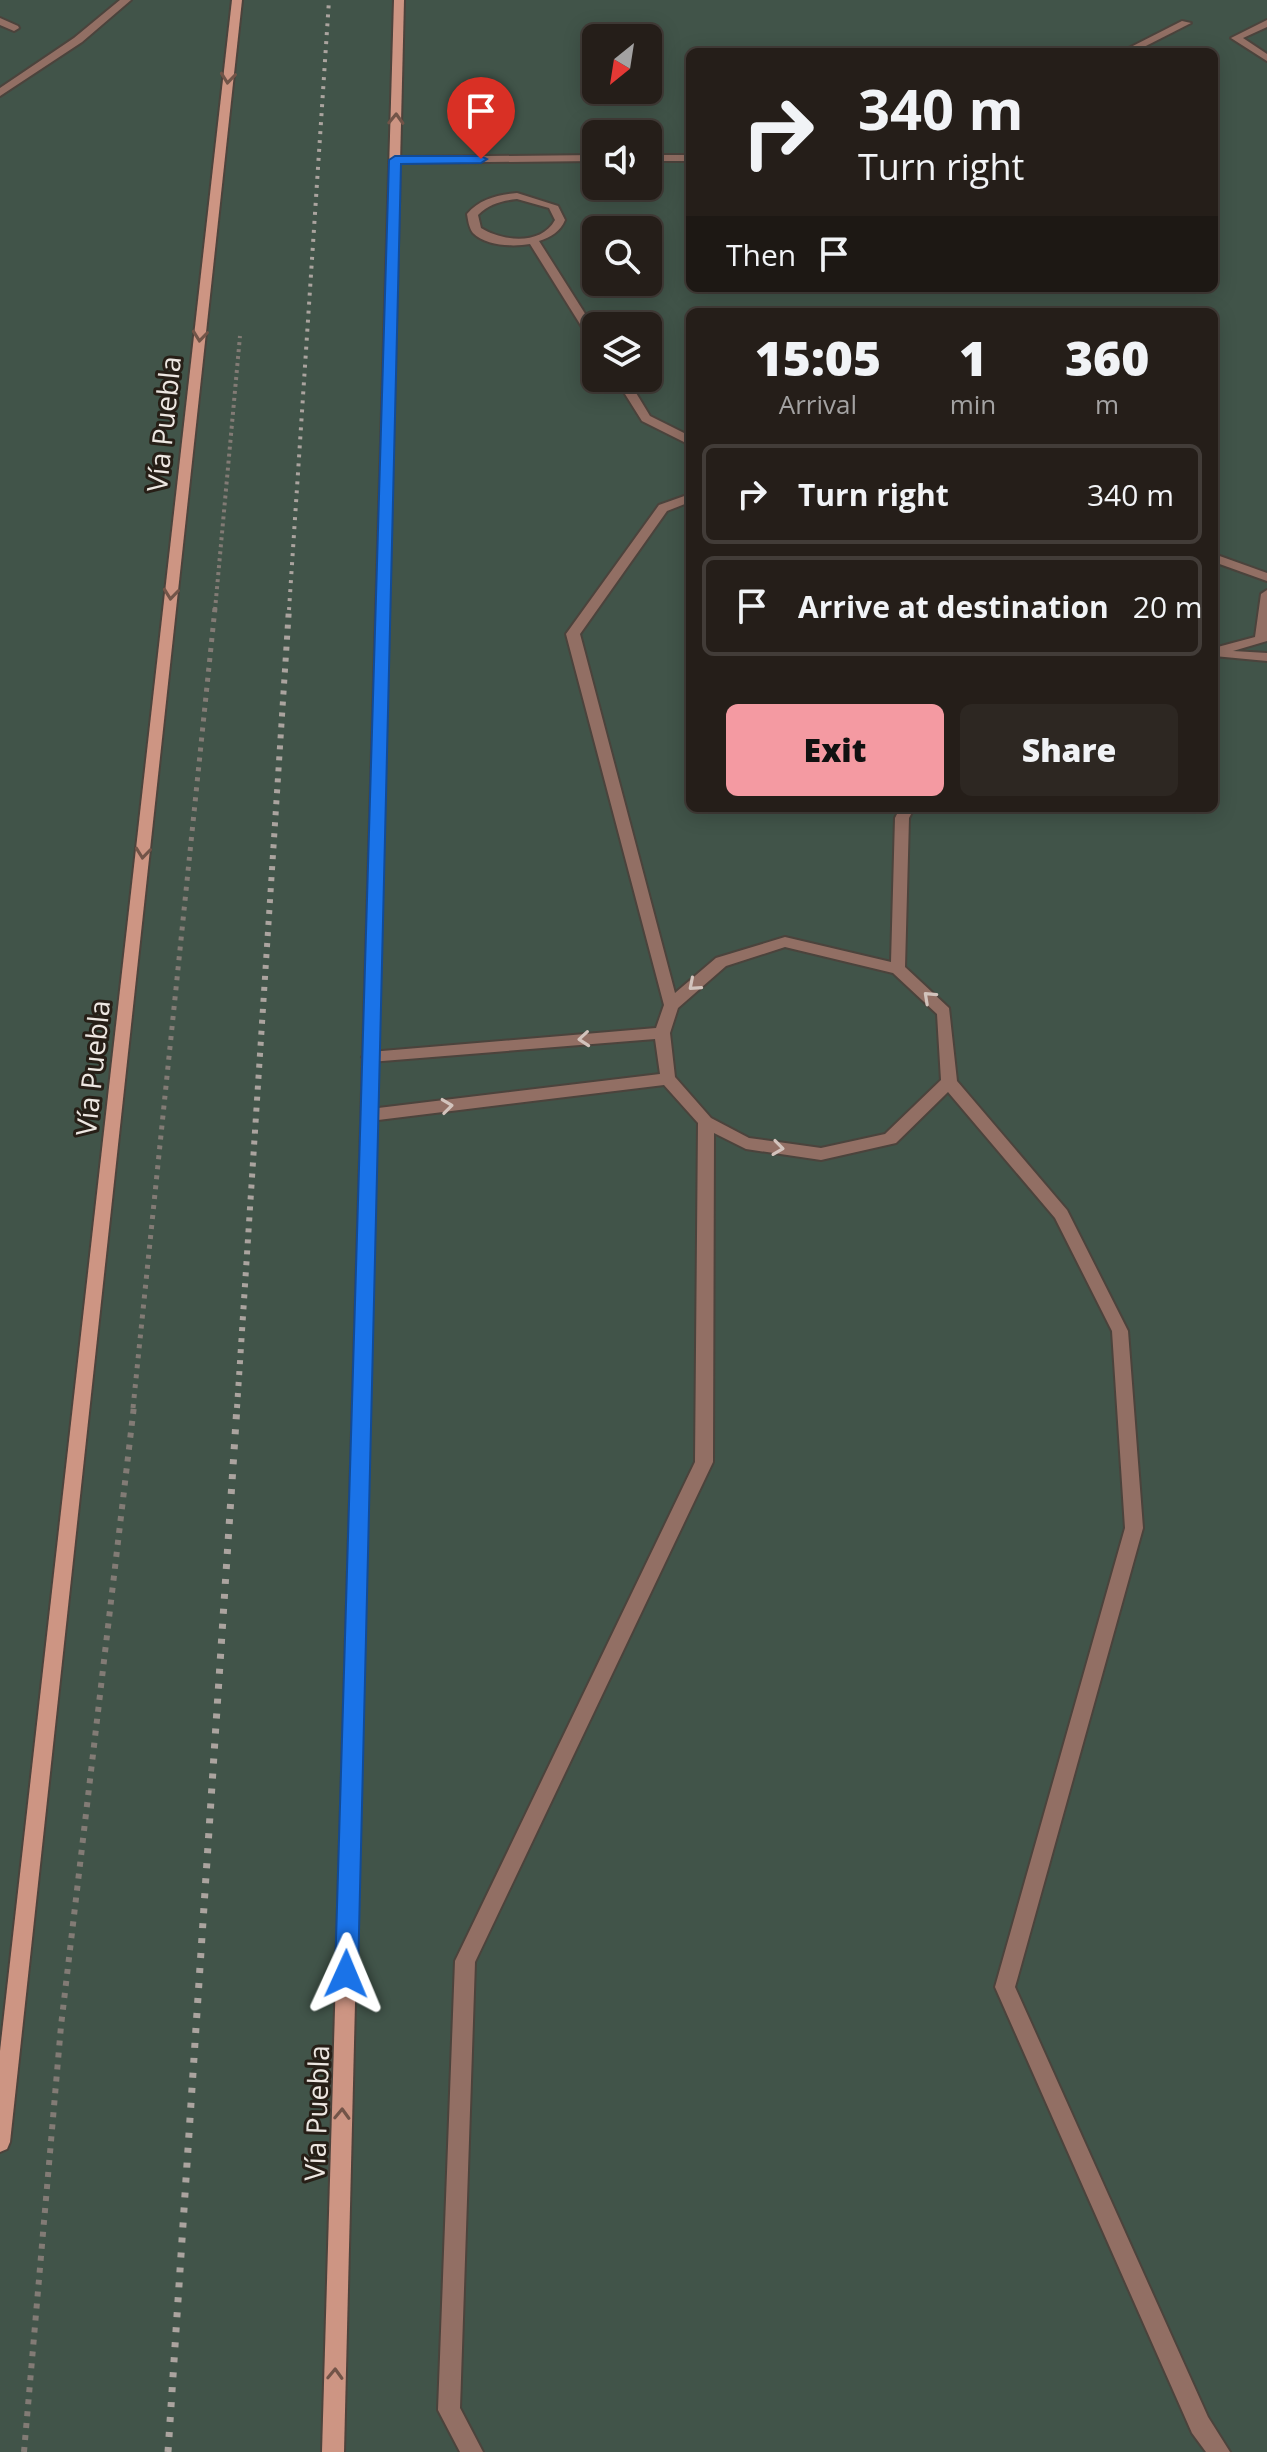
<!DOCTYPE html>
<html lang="en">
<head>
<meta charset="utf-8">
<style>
  :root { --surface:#251e19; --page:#2d2722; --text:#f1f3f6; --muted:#a3a2a2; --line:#423c38; --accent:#f49aa2 }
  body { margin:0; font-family:"Open Sans",sans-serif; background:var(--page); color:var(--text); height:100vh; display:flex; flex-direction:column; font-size:30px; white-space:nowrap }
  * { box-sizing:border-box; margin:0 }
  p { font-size:26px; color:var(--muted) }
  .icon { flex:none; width:44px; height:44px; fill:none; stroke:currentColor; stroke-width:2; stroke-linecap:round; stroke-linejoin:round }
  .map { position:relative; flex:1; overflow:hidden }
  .details { position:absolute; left:686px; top:308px; width:532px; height:504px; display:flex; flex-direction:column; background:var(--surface); border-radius:12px; box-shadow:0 4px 20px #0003,0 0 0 2px var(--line) }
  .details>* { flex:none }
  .top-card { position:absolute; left:686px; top:48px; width:532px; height:244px; border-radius:12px; box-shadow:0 4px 20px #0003,0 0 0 2px var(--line); background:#251e19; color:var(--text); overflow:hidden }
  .needle { width:52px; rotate:210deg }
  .controls { position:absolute; left:582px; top:24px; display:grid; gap:16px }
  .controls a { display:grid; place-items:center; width:80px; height:80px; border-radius:12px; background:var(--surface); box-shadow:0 4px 20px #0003,0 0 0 2px var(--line); font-size:40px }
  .pin { position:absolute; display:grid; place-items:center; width:68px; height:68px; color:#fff; margin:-82px -34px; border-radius:50% 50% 50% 0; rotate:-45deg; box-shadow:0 0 8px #0007 }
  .pin .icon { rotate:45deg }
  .me { position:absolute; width:88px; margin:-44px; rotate:1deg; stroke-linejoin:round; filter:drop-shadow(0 0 6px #0008) }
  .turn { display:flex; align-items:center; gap:28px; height:168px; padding:0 40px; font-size:36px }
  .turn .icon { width:104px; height:104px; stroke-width:2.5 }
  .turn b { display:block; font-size:56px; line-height:68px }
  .then { display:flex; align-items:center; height:76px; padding:0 40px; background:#0003; gap:16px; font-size:30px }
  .eta { display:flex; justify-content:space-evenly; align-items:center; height:136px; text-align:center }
  .eta b { font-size:48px; font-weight:800; line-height:56px }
  .cta { display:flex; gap:16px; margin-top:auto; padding:16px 40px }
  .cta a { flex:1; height:92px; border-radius:12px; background:var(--accent); color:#111; font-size:32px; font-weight:800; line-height:92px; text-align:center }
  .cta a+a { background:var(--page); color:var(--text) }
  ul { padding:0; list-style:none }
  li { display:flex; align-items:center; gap:24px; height:100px; margin:0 16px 12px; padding:0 24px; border:4px solid var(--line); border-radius:12px }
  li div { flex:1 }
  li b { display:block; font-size:30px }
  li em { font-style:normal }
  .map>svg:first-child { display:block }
  .green { fill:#415449; fill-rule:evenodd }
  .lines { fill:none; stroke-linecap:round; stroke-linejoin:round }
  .street-casing { stroke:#4b433c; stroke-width:4 }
  .secondary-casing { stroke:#4b433c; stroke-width:4 }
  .path-far2 { stroke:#827b75; stroke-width:4; stroke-dasharray:3 4; stroke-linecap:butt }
  .path-far1 { stroke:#827b75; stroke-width:5; stroke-dasharray:4 6; stroke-linecap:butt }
  .path { stroke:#827b75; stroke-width:6; stroke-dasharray:5 7; stroke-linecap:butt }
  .street { fill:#926f64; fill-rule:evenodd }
  .secondary { fill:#cd9583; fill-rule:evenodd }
  .rail-far2 { stroke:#aba49f; stroke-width:4; stroke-dasharray:3 6; stroke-linecap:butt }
  .rail-far1 { stroke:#aba49f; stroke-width:6; stroke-dasharray:4 7; stroke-linecap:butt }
  .rail { stroke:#aba49f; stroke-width:7; stroke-dasharray:5 10; stroke-linecap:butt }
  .oneway { stroke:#725448 }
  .oneway2 { stroke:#d2c3bc }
  .route { fill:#1a73e8; stroke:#114b97; stroke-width:2 }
  .labels { text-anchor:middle; stroke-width:6; stroke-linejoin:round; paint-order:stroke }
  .street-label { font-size:28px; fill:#ede7e2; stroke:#271f17 }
</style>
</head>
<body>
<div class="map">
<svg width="1267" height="2452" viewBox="0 0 1267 2452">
  <rect width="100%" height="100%" fill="#312821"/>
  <path class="green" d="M0 0H1267V2452H0ZM596 38H648V90H596ZM690 52H1214V288H690ZM596 134H648V186H596ZM596 230H648V282H596ZM690 312H1214V808H690ZM596 326H648V378H596Z"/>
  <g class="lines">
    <g class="street-casing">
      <g id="street">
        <path d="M120 0H131L82 42 0 96V88L74 38Z"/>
        <path d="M0 18 18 26 19 28 14 31 0 25Z"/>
        <path d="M1267 20V27L1243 38 1267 54V61L1231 38Z"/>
        <path d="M1182 21 1191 23 1134 52H1121Z"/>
        <path d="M596 155V161L395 163 390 160 395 157Z"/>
        <rect x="648" y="155" width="42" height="6"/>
        <path d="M517 193 558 206 565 220C560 232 551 237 539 241L596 331V343L590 340 530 244C513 247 486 246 473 233 469 228 468 220 467 214 480 199 497 195 517 193ZM517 199 549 208 555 220C541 246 502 241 481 228L478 215C489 204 501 201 517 199Z"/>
        <path d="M615 378H627L650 416 690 436V445L642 421Z"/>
        <path d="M690 494V502L667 511 580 634 675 993 716 958 785 937 891 962 895 818 900 808H914L909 818 905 967 949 1008 957 1081 1067 1210 1128 1331 1143 1528 1015 1987 1208 2417 1230 2452H1206L1192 2433 995 1987 1125 1528 1112 1331 1055 1218 948 1092 896 1143 821 1160 746 1149 714 1133 713 1462 475 1962 460 2408 483 2452H460L438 2410 455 1961 695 1462 698 1123 664 1085 370 1121 362 1115 370 1109 660 1074 655 1039 370 1062 362 1057 370 1052 656 1028 664 1005 566 634 659 505ZM785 947 893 973 937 1014 941 1080 885 1134 821 1148 749 1138 711 1118 675 1077 670 1033 678 1008 726 966Z"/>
        <path d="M1214 554 1267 573V581L1214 562Z"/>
        <path d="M1267 590V641L1233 651 1267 653V661L1214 656V648L1255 637 1261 594Z"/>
      </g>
    </g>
    <g class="secondary-casing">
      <g id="secondary">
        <path d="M232 0H242L10 2142 7 2149 0 2152V2051Z"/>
        <path d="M394 0H404L344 2452H322Z"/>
      </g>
    </g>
    <path class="path-far2" d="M215 610 240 336"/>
    <path class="path-far1" d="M133 1408 215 608"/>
    <path class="path" d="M24 2452 61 2026 134 1406"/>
    <use href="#street" class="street"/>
    <use href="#secondary" class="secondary"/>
    <path class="rail-far2" d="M289 610 329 0"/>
    <path class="rail-far1" d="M237 1408 289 608"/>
    <path class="rail" d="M168 2452 237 1406"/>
  </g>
  <defs><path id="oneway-chevron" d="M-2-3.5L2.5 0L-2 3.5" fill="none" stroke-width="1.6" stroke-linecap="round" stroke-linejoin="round" transform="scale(2)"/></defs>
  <g class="oneway">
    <use href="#oneway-chevron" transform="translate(228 78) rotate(96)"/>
    <use href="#oneway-chevron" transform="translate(396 119) rotate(-88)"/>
    <use href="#oneway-chevron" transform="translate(200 336) rotate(96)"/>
    <use href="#oneway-chevron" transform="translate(171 594) rotate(96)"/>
    <use href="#oneway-chevron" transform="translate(143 853) rotate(96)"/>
    <use href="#oneway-chevron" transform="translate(342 2114) rotate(-88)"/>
    <use href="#oneway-chevron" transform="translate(335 2374) rotate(-88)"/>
  </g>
  <g class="oneway2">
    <use href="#oneway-chevron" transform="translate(694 985) rotate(139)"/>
    <use href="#oneway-chevron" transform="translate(929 997) rotate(-137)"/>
    <use href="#oneway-chevron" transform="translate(584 1039) rotate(175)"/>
    <use href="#oneway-chevron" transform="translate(447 1106) rotate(-7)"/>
    <use href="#oneway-chevron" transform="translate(778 1148) rotate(8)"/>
  </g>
  <path class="route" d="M395 156H481L487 159 481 163 401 164 358 1974 354 1982 346 1985 338 1982 335 1974 389 160Z"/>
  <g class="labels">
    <g class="street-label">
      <text transform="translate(164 424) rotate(-84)" y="10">Vía Puebla</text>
      <text transform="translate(93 1068) rotate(-84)" y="10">Vía Puebla</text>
      <text transform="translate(317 2113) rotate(-88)" y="10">Vía Puebla</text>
    </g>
  </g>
</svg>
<div class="controls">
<a><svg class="needle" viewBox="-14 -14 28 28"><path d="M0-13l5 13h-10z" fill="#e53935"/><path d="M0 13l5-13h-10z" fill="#a3a2a2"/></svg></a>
<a><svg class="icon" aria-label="sound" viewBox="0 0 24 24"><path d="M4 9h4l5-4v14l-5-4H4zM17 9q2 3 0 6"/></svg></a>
<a><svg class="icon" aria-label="search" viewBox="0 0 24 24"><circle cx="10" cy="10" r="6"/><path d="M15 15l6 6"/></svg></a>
<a><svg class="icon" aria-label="layers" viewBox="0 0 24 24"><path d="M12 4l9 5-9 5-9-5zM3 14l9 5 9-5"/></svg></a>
</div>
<div class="pin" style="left:481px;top:159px;background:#d93025"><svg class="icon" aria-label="arrive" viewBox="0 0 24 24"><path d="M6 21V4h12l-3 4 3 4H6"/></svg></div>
<svg class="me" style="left:346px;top:1974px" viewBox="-20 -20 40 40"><path d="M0-17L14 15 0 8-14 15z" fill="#1a73e8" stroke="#fff" stroke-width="4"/></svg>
<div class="top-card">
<div class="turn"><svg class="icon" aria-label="right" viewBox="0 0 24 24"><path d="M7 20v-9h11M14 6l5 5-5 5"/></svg><div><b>340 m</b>Turn right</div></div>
<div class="then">Then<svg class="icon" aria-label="arrive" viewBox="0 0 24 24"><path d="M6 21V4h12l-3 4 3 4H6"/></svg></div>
</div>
<section class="details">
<div class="eta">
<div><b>15:05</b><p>Arrival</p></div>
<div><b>1</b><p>min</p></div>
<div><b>360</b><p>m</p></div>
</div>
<ul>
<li><svg class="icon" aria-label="right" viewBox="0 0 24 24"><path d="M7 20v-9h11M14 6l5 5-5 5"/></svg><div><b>Turn right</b></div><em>340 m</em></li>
<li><svg class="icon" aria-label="arrive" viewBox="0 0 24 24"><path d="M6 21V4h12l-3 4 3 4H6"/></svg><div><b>Arrive at destination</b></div><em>20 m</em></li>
</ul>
<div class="cta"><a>Exit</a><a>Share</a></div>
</section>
</div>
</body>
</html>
